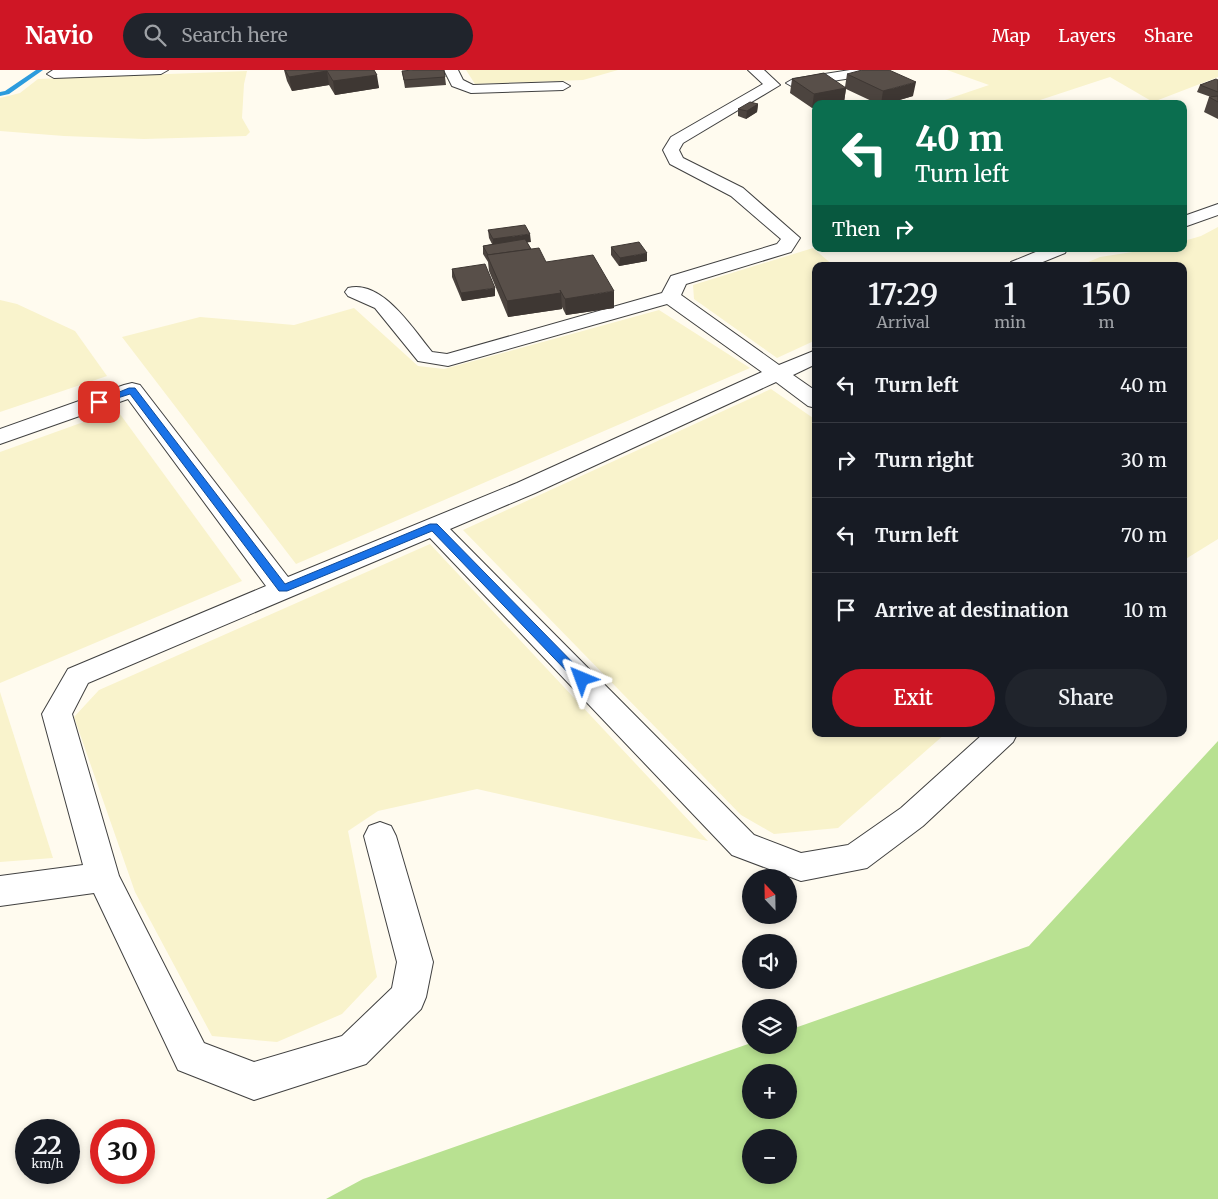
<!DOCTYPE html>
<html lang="en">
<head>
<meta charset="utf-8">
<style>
  :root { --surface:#171b24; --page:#20242c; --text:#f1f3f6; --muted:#9ea1a6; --line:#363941; --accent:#cf1625 }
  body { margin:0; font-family:Merriweather,serif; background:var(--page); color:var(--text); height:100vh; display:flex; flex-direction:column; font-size:19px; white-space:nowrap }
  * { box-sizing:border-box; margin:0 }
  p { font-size:16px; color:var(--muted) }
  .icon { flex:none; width:28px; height:28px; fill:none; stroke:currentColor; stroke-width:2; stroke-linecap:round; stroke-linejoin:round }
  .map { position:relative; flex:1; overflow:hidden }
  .side { position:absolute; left:812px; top:192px; width:375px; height:475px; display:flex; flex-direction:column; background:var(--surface); border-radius:10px; box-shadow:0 2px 8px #0003 }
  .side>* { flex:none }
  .top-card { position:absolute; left:812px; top:30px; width:375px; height:152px; border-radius:10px; box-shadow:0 2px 8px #0003; background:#0b6e4f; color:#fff; overflow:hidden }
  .needle { width:32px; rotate:338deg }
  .buttons { position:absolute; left:742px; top:799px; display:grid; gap:10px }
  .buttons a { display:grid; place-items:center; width:55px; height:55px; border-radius:50%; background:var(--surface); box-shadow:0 2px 8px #0003; font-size:25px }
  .speed { position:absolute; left:15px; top:1049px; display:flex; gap:10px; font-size:25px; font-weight:700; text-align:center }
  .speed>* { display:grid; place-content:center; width:65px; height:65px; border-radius:50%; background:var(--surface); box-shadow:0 2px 8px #0003; line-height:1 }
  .speed small { font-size:12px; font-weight:400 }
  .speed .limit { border:8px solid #d22; background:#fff; color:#111 }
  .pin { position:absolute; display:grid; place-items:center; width:42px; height:42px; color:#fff; margin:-21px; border-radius:10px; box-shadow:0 2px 8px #0006 }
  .me { position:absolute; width:55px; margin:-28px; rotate:316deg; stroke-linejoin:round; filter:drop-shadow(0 0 4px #0008) }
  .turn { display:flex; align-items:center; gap:18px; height:105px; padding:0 20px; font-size:22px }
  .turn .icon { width:65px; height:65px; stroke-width:2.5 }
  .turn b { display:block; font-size:35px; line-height:42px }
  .then { display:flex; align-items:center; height:48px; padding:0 20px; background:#0003; gap:10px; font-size:19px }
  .eta { display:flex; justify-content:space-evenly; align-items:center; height:85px; text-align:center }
  .eta b { font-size:30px; font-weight:600; line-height:35px }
  .action { display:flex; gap:10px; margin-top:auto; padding:10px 20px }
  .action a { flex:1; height:58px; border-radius:30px; background:var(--accent); color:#fff; font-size:20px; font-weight:600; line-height:58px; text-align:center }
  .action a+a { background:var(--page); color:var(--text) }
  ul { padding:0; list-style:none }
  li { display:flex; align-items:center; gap:15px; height:75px; padding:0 20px; border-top:1px solid var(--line) }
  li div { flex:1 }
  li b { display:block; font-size:19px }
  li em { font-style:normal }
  header { display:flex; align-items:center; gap:30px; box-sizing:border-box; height:70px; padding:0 25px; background:var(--accent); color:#fff }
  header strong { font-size:24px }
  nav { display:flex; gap:28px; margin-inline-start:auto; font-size:18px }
  .search { width:350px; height:45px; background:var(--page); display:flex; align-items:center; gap:12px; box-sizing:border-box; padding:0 18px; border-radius:28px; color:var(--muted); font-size:19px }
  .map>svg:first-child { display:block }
  .farmland { fill:#f9f3cc }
  .forest { fill:#b8e191; fill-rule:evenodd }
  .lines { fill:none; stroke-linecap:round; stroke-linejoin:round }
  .stream { fill:#2c9cdd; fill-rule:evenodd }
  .street-casing { stroke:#414141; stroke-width:2 }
  .street { fill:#fff; fill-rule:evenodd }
  .wall { fill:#4c443f }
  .shaded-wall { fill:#3e3733 }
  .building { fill:#584f49; stroke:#3e3733 }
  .route { fill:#1a73e8; stroke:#114b97 }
</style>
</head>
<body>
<header>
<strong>Navio</strong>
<div class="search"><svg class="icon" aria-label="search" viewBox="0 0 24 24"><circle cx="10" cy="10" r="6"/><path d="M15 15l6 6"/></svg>Search here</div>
<nav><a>Map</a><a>Layers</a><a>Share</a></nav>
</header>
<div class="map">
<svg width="1218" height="1129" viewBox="0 0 1218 1129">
  <rect width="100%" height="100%" fill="#fffbef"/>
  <g class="farmland">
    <path d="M466 0H618L583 10 475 14Z"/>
    <path d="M947 0H1218V7L1153 32 1110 7 1028 34H933L989 15Z"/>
    <path d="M247 1 244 14 242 48 250 62 246 66 144 69 64 66 0 61V28L20 23 38 9Z"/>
    <path d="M1218 157V469L1184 490V196H1079L1100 187 1152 179H1184V171L1201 166Z"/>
    <path d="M813 178 834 196H816V270L777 288 694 229 693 215Z"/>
    <path d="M0 230 17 234 75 261 107 306 0 342Z"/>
    <path d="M354 238 418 296 444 299 659 240 750 298 296 494 122 267 200 247 294 255Z"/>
    <path d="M771 319 816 350V664H945L838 758 774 764 741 745 463 460Z"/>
    <path d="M117 340 242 511 0 613V382Z"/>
    <path d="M430 474 708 771 477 719 378 741 348 761 377 907 342 944 277 972 212 966 135 822 74 647 99 620Z"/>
    <path d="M0 622 53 788 0 792Z"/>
  </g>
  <path class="forest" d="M1218 671V1129H326L363 1109 751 973V975H789V960L1029 876ZM751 1002H789V1040H751ZM751 1068H789V1105H751Z"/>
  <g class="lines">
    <path class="stream" d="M36 0H43L9 24 0 26V22L5 21Z"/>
    <g class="street-casing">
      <g id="street">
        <path d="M53 0H168L161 4 54 8 47 4Z"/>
        <path d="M444 0H458L463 10 473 15 563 12 570 16 563 20 471 23 452 16Z"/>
        <path d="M748 0H764L780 15 683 73 679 80 683 88 743 118 800 168 791 182 686 214 681 225 779 295 816 280V294L793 305 816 321V338L808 336 776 312 535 423 450 459 754 765 801 783 848 775 901 738 983 664H1017L1013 672 923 756 867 798 801 811 732 785 430 468 88 613 72 644 119 806 204 973 254 992 342 966 392 918 397 892 364 766 369 756 380 752 391 756 396 766 433 892 426 927 421 939 366 994 254 1030 178 1000 94 823 0 836V806L83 795 42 644 68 599 266 516 128 329 0 374V359L124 315 132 313 140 315 288 507 517 413 762 302 667 234 448 296 418 291 375 238 348 226 345 222 348 218C382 209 413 259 432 282L447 284 662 223 671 206 777 174 781 169 731 126 670 94 663 80 671 67 763 14Z"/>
        <path d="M850 0H885L878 4 793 17 786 13 793 9Z"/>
        <path d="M1218 134V145L1184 157V146Z"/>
        <path d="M1043 179H1067L1065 183 1033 196H1009L1011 192Z"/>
      </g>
    </g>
    <use href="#street" class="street"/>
  </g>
  <g class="wall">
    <path d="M284 0H374L379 18 335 25 329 15 292 21 287 11Z"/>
    <path d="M402 1 445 7 446 15 405 18Z"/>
    <path d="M847 4 913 26 886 34H878L846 19 844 32 835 34H816L812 38 790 23 792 9 845 17Z"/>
    <path d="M1218 10V49L1204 42 1209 27H1211L1197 22 1200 15Z"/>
    <path d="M758 34 757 42 746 49 738 46V39Z"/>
    <path d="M488 160 531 172H527L531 179 546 192 614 238 566 245 562 237V239L508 247 489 201 488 192 483 184V176L492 174 489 168Z"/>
    <path d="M611 177 647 191 619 196 611 185Z"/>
    <path d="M452 199 495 226 462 231 452 207Z"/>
  </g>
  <g class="shaded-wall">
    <path d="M327 1 329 15 292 21 289 7Z"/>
    <path d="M377 5 379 18 335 25 333 11Z"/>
    <path d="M916 12 913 26 886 34H881L883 21Z"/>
    <path d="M846 18 844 32 835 34H816V37L812 38 814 24Z"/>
    <path d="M758 34 757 42 746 49 747 41Z"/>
    <path d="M530 164 531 172 493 177V169Z"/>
    <path d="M647 183V191L619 196 620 188Z"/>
    <path d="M495 218V226L462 231 461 223Z"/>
    <path d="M614 221V238L566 245 565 229Z"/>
    <path d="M561 223 562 239 508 247 507 231Z"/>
  </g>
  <g class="building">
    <path d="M285 0H374L377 5 333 11 327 1 289 7Z"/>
    <path d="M413 0H444L445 7 404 10 402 1Z"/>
    <path d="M862 0H889L916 12 883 21 847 4Z"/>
    <path d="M824 3 846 18 814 24 792 9Z"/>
    <path d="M1216 9 1218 10V22L1200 15Z"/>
    <path d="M1218 26V32L1209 27Z"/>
    <path d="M750 32 758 34 747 41 738 39Z"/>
    <path d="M525 155 530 164 493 169 488 160Z"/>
    <path d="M525 169 531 179 488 185 483 176Z"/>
    <path d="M639 172 647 183 620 188 611 177Z"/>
    <path d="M539 178 546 192 593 185 614 221 565 229 560 220 561 223 507 231 487 185Z"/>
    <path d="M485 194 495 218 461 223 452 199Z"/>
  </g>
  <path class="route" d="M129 318H135L285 514 430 454H437L586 606V612H577L432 461 287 521H279L130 324 99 334 95 332Z"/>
</svg>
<div class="buttons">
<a><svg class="needle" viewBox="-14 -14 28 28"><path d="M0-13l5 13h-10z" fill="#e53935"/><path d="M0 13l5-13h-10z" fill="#9ea1a6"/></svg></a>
<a><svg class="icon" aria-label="sound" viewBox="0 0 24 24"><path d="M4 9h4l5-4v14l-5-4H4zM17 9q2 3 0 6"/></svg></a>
<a><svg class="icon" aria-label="layers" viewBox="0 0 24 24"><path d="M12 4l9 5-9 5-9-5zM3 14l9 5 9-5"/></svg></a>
<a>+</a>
<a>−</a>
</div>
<div class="speed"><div>22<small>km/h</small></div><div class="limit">30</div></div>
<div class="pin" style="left:99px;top:332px;background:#d93025"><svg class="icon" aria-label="arrive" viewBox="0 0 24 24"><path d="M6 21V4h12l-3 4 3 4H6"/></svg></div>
<svg class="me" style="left:582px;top:609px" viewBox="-20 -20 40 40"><path d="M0-17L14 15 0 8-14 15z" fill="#1a73e8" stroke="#fff" stroke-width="4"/></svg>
<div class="top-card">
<div class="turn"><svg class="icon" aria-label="left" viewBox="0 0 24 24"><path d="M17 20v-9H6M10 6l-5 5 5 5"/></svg><div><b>40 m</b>Turn left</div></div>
<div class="then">Then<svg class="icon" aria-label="right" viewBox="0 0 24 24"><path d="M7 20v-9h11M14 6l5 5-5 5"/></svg></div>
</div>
<section class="side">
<div class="eta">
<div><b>17:29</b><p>Arrival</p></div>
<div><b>1</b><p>min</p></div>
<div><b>150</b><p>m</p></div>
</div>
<ul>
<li><svg class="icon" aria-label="left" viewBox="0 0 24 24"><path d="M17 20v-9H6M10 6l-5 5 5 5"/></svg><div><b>Turn left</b></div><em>40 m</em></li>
<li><svg class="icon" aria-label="right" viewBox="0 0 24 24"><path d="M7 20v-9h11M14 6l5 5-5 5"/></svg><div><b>Turn right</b></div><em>30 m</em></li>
<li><svg class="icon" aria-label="left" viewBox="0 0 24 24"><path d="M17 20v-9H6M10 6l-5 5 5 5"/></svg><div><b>Turn left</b></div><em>70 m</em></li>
<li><svg class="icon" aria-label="arrive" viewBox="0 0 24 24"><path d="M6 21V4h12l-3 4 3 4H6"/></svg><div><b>Arrive at destination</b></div><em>10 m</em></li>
</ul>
<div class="action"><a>Exit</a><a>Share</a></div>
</section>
</div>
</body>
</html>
